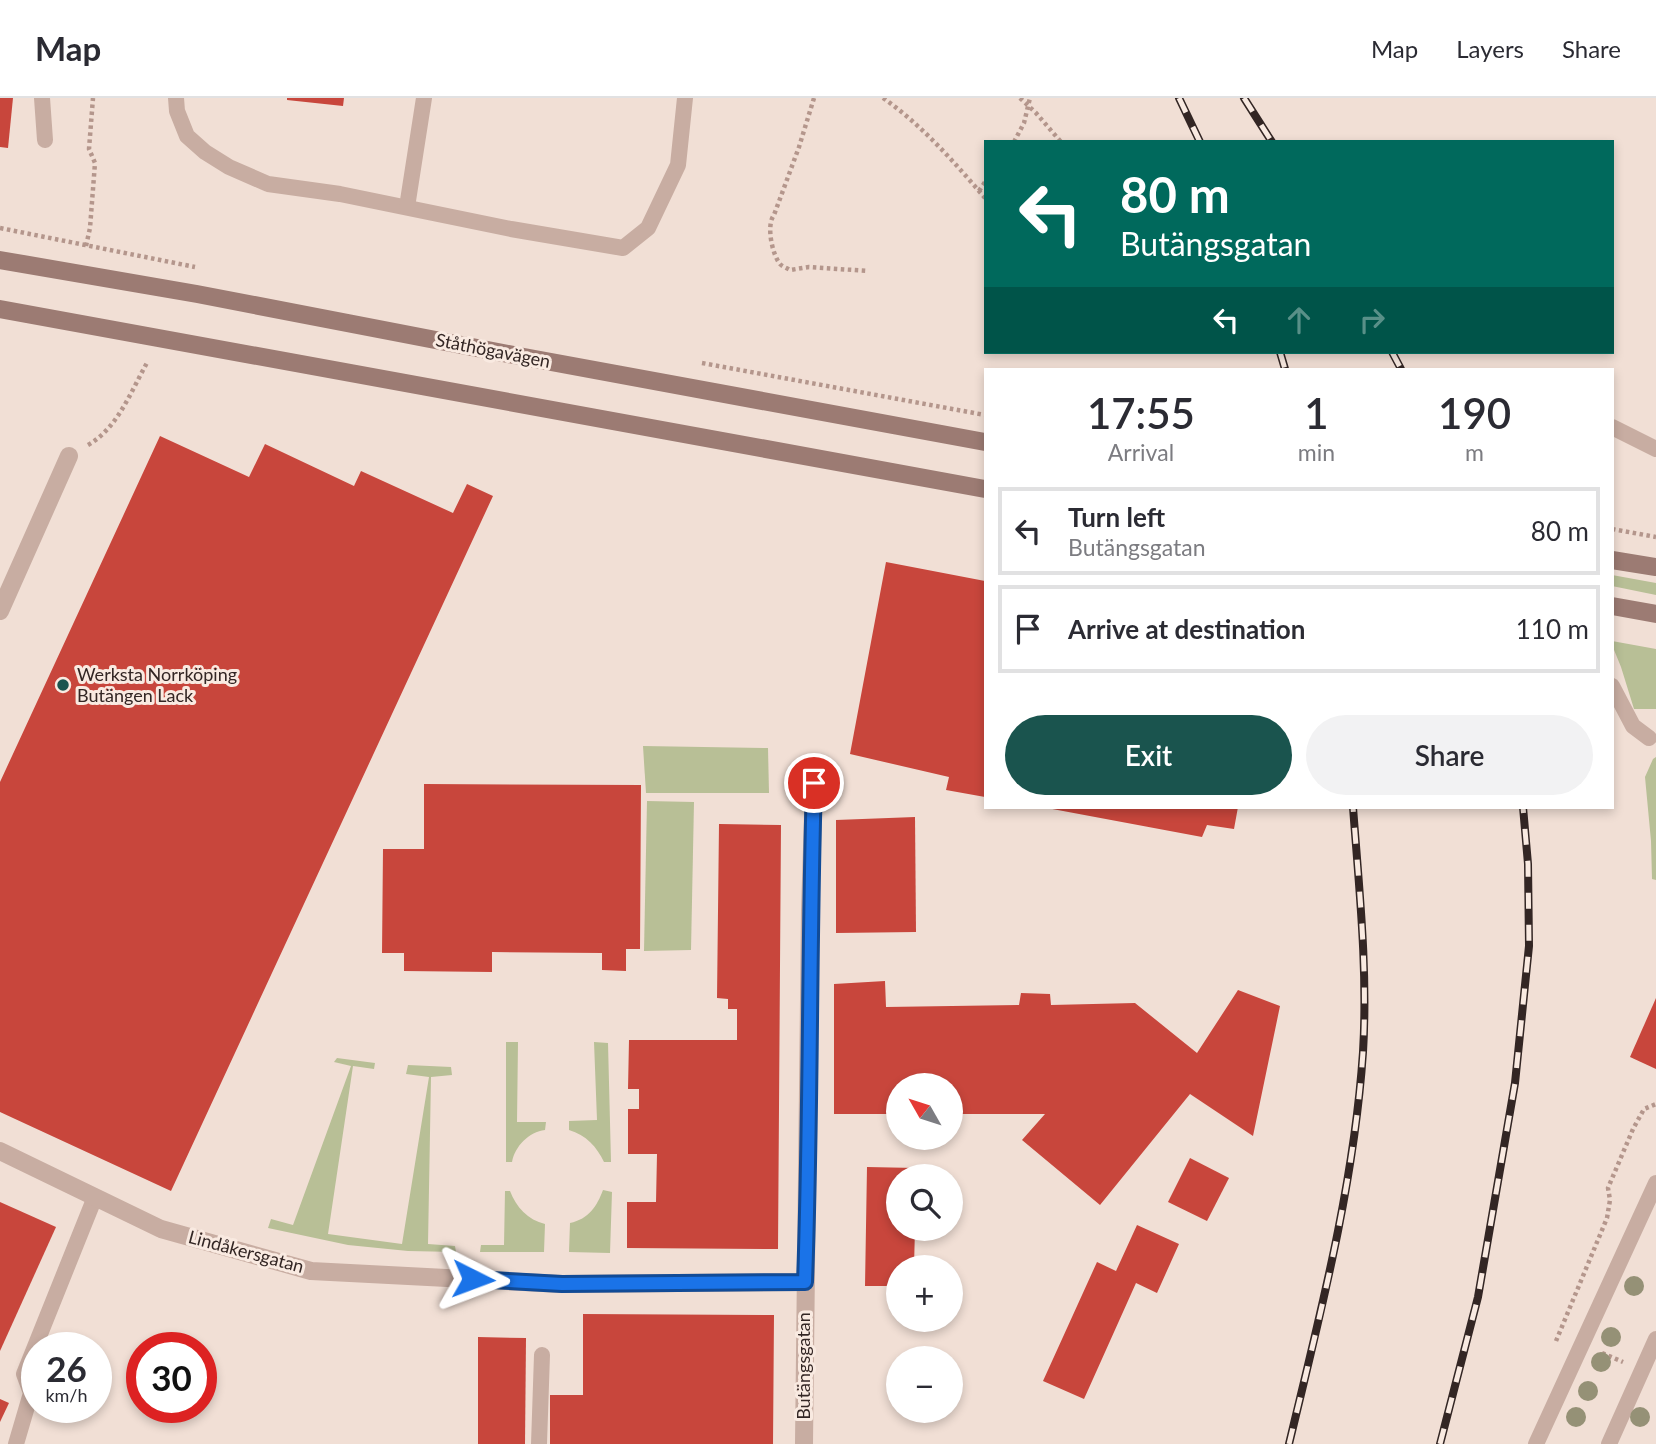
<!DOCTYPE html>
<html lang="en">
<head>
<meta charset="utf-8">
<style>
  :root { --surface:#fff; --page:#f2f2f3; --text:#2b2b33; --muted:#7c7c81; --line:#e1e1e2; --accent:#1a544e }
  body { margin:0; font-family:Lato,sans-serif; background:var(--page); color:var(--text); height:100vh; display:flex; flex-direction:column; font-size:26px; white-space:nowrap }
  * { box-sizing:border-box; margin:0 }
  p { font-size:23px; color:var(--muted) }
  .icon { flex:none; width:38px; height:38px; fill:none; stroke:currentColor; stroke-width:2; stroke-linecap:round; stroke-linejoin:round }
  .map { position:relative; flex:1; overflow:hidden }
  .side { position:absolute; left:984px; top:270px; width:630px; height:441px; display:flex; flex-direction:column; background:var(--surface); border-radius:0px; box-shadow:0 4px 10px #0003 }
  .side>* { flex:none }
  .hud { position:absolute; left:984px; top:42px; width:630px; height:214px; border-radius:0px; box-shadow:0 4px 10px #0003; background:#00695c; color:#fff; overflow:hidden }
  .needle { width:46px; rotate:309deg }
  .buttons { position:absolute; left:886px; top:975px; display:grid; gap:14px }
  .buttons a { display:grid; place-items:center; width:77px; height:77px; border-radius:50%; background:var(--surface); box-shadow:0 4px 10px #0003; font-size:35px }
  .speed { position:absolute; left:21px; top:1234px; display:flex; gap:14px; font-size:35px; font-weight:700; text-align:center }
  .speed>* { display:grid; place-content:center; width:91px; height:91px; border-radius:50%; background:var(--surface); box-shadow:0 4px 10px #0003; line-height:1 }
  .speed small { font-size:18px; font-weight:400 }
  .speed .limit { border:10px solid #d22; background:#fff; color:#111 }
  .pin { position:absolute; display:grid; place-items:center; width:60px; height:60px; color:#fff; margin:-30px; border:4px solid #fff; border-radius:50%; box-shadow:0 2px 7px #0007 }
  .me { position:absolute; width:77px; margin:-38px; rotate:93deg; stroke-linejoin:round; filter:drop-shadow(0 0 5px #0008) }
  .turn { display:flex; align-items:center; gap:24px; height:147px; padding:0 21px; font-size:32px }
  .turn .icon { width:91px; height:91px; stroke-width:2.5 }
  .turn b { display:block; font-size:49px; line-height:60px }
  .lanes { display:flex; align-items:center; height:66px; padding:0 21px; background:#0003; justify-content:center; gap:35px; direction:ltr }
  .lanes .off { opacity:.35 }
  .eta { display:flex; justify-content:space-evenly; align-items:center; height:119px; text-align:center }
  .eta b { font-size:42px; font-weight:600; line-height:49px }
  .cta { display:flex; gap:14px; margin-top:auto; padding:14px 21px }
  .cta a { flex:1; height:80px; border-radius:42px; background:var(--accent); color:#fff; font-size:28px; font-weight:600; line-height:80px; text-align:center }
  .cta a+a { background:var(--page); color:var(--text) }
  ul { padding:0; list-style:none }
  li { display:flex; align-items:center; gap:21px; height:88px; margin:0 14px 10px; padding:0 7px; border:4px solid var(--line); border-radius:0px }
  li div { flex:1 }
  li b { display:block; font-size:26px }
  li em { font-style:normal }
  header { display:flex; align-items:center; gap:42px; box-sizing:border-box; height:98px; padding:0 35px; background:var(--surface); border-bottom:2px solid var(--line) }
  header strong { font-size:33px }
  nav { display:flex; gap:38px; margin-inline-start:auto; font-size:24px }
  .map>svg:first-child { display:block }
  .green { fill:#b8bf96 }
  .building { fill:#c8463c }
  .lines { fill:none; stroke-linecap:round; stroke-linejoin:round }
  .path { stroke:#b4968c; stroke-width:4.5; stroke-dasharray:3.5 3.5; stroke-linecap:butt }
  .service { stroke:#c8ada2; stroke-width:16 }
  .minor { stroke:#c8ada2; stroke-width:18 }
  .secondary { stroke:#9c7b73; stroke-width:18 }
  .rail-casing { stroke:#332624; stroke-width:8 }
  .rail { stroke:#f9eae1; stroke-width:5; stroke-dasharray:16; stroke-linecap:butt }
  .tree { fill:#959176 }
  .route-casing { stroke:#114b97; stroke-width:18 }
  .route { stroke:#1a73e8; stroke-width:12 }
  .poi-dot { fill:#1a544e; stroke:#f9eae1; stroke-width:2.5 }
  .labels { text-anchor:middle; stroke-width:6; stroke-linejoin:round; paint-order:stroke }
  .street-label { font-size:18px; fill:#332624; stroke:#f9eae1 }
  .poi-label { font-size:18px; fill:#332624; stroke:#f9eae1; text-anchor:start }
</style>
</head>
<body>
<header>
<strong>Map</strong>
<nav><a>Map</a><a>Layers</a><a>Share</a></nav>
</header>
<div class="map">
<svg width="1656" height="1346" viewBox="0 0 1656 1346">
  <rect width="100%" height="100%" fill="#f1dfd5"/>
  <g class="green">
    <path d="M1612 477 1656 485V497L1612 488Z"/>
    <path d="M1612 543 1656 551V611H1634L1621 569 1612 547Z"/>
    <path d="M643 648 768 650 769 695H646Z"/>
    <path d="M1656 659V782L1652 781 1651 743 1645 679 1653 661Z"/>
    <path d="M647 703 694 704 691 852 644 853Z"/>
    <path d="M506 944H518L517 1024H546L545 1032C529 1034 515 1048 512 1064H506Z"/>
    <path d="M594 944 608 945 611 1064H604C597 1049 586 1037 569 1032V1023L597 1022Z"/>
    <path d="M337 960 375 965 374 971 353 968 328 1136 402 1146 429 979 406 976 408 967 451 969 452 977 431 979 428 1146 455 1148 456 1154 408 1153 348 1147 268 1130 271 1121 293 1127 351 968 334 964Z"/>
    <path d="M603 1092 612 1094 610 1155 569 1154 570 1125C589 1121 597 1108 603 1092Z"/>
    <path d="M505 1093H510C516 1109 528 1122 545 1126L544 1154H480L481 1147H504Z"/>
  </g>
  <g class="building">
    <path d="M0 0H13L8 50 0 49Z"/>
    <path d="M287 0H344L343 8 287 2Z"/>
    <path d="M160 338 249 379 265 346 354 388 361 373 453 415 467 386 493 398 171 1093 0 1014V684Z"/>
    <path d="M886 464 985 483V699L946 692 949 679 850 656Z"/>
    <path d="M424 686 641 687 640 851H626V873L602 872V855L492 854V874L404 873V855H382L383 751H424Z"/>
    <path d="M1047 709H1238L1234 731 1207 727 1202 739 1047 710Z"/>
    <path d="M915 719 916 834 836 835V722Z"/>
    <path d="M719 726 781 727 778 1151 627 1150V1104H656L657 1056H628V1011H639V991H628L629 942H737V911H728V901L717 900Z"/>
    <path d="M885 883 886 909 1019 907 1021 895 1050 896 1051 907 1135 905 1197 955 1238 892 1280 908 1253 1038 1190 996 1100 1107 1022 1042 1045 1016H950V987H898V1016H834V886Z"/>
    <path d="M1656 900V971L1630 959Z"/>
    <path d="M1190 1060 1229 1080 1207 1123 1168 1104Z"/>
    <path d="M867 1069 916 1070V1078H898V1130H915L914 1169H898V1188H865Z"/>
    <path d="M0 1104 56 1129 0 1253Z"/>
    <path d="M1137 1127 1179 1146 1157 1195 1136 1185 1084 1301 1043 1283 1097 1164 1116 1173Z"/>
    <path d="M583 1216 774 1217 773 1346H550V1297H583Z"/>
    <path d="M478 1239 526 1240 525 1346H478Z"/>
    <path d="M0 1301 9 1305 0 1324Z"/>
  </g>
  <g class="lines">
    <g class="path">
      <path d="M814 0 799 49 774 117C766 127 772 156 780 166 783 169 787 170 790 172L809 169 868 173"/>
      <path d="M883 0C922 27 955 65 985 100"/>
      <path d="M1020 0 1036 15 1061 44"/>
      <path d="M1014 44 1024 25 1030 0"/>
      <path d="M979 93 985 84"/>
      <path d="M0 130 195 169"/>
      <path d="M86 148 90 130 95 65 89 51 93 0"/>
      <path d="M702 265 985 317"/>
      <path d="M88 347C118 330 131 293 148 263"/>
      <path d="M1612 431 1656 439"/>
      <path d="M1556 1243 1607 1120 1610 1102 1608 1090 1633 1031 1644 1011 1656 1006"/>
      <path d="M1602 1255 1623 1264"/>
    </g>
    <g class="service">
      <path d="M42 0 45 42"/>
      <path d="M176 0 177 13 187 38 205 54 229 69 268 86 340 96 511 131 623 150 648 130 678 67 685 0"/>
      <path d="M407 109 424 0"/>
      <path d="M1612 329 1656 351"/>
      <path d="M1612 588 1633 628 1649 640"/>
      <path d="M16 1346 31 1295 24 1276 95 1099"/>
      <path d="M539 1346 542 1257"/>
      <path d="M1536 1346 1656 1085"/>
      <path d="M1609 1346 1656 1241"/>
    </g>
    <g class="minor">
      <path d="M0 513 69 358"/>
      <path d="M0 1053 161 1131 311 1173 562 1186 805 1184"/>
      <path d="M804 1346 810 813 814 686"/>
    </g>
    <g class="secondary">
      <path d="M0 162 197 196 524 259 985 344"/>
      <path d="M0 211 985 391"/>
      <path d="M1612 462 1656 469"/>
      <path d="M1612 508 1656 516"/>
    </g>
    <g class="rail-casing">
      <g id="rail">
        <path d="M1179 0 1200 44"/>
        <path d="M1244 0 1272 44"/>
        <path d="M1280 254 1285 271"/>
        <path d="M1392 254 1401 271"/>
        <path d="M1289 1346C1320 1217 1354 1087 1363 954 1368 872 1359 790 1353 709"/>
        <path d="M1440 1346 1478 1199 1515 985 1529 848 1528 766 1523 709"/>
      </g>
    </g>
    <use href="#rail" class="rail"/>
  </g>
  <g class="tree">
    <circle cx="1634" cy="1188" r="10"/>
    <circle cx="1611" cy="1239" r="10"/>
    <circle cx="1601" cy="1264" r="10"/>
    <circle cx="1588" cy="1293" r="10"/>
    <circle cx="1576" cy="1319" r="10"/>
    <circle cx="1640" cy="1319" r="10"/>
  </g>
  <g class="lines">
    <g class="route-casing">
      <path id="route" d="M473 1181 562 1186 805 1184C811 1018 809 852 814 685"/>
    </g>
    <use href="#route" class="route"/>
  </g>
  <circle class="poi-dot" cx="63" cy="587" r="7"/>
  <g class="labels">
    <g class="street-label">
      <text transform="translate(493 253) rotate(11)" y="6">Ståthögavägen</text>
      <text transform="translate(246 1154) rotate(15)" y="6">Lindåkersgatan</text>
      <text transform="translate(804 1268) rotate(-90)" y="6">Butängsgatan</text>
    </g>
    <g class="poi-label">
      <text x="77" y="583">Werksta Norrköping<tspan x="77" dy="21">Butängen Lack</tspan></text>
    </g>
  </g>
</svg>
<div class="buttons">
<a><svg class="needle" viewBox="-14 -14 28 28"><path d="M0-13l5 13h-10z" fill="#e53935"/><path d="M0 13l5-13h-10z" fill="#7c7c81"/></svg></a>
<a><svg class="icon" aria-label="search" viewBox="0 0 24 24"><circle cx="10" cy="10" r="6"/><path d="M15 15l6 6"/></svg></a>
<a>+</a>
<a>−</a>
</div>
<div class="speed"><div>26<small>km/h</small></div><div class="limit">30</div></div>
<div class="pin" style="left:814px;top:685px;background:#d93025"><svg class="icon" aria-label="arrive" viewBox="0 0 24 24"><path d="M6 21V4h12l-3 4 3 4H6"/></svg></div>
<svg class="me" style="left:473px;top:1181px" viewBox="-20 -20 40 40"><path d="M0-17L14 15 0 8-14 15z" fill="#1a73e8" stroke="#fff" stroke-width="4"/></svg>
<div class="hud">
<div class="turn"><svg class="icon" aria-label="left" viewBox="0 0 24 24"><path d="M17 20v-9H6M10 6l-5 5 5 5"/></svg><div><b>80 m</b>Butängsgatan</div></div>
<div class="lanes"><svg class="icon" aria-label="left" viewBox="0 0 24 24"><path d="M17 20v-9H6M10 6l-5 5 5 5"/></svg><svg class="icon off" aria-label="ahead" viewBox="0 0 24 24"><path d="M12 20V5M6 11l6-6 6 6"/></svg><svg class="icon off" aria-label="right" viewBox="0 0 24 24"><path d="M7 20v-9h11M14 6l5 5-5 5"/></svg></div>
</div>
<section class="side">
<div class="eta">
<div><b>17:55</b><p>Arrival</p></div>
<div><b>1</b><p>min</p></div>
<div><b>190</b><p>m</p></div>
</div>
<ul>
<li><svg class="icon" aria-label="left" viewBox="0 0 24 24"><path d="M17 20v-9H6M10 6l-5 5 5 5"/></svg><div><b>Turn left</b><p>Butängsgatan</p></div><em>80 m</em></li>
<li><svg class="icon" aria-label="arrive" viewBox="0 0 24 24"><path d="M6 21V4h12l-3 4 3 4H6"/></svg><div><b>Arrive at destination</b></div><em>110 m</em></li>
</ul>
<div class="cta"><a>Exit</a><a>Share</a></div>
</section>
</div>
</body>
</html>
